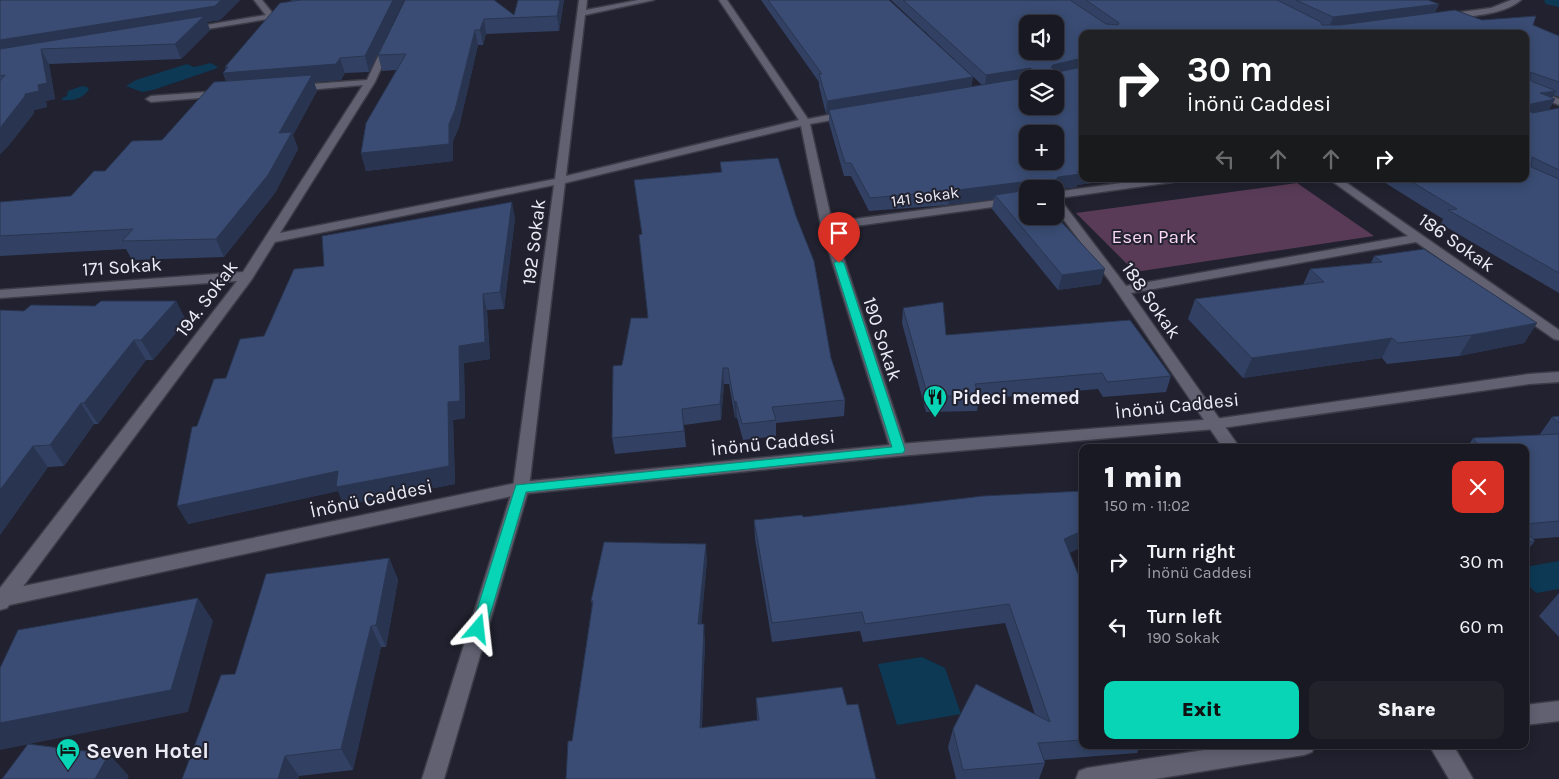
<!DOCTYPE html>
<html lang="en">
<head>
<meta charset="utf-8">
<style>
  :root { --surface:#191923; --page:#22222b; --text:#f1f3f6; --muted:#9fa0a6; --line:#373841; --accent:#07d5b6 }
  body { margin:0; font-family:Karla,sans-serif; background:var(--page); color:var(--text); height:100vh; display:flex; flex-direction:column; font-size:19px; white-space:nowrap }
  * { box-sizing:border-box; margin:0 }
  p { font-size:16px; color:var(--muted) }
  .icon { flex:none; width:28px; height:28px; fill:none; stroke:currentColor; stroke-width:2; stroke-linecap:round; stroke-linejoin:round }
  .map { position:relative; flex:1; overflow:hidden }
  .side { position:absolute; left:1079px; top:444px; width:450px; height:305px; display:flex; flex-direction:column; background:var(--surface); border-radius:10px; box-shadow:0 2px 12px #0003,0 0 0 1px var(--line) }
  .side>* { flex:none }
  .banner { position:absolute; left:1079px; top:30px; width:450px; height:152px; border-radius:10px; box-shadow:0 2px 12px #0003,0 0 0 1px var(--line); background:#202124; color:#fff; overflow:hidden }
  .fabs { position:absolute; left:1019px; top:15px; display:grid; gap:10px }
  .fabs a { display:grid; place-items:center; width:45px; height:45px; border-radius:10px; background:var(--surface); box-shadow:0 2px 12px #0003,0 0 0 1px var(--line); font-size:25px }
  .pin { position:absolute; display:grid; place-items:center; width:42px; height:42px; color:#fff; margin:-51px -21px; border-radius:50% 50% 50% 0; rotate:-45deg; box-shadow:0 0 5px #0007 }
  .pin .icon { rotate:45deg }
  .me { position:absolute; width:55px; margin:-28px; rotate:17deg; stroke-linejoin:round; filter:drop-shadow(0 0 4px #0008) }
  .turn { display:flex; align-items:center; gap:18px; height:105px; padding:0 25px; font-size:22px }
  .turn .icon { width:65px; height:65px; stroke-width:2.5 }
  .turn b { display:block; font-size:35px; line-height:42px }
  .lanes { display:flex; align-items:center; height:48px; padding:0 25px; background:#0003; justify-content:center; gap:25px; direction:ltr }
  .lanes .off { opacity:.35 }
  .round { display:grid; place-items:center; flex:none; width:52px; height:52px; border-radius:10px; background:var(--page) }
  .overview { display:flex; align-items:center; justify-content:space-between; height:85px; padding:0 25px }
  h1 { font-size:30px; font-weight:800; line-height:38px }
  .primary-button { display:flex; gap:10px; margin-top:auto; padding:10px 25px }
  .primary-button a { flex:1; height:58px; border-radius:10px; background:var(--accent); color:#111; font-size:20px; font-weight:800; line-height:58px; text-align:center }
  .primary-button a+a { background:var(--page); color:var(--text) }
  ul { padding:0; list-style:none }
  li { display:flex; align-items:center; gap:15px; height:65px; padding:0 25px }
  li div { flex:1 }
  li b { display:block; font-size:19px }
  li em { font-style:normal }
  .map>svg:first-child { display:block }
  .green { fill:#593b57 }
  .water { fill:#0d3955 }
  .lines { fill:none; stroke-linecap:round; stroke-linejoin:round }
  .canal { fill:#0d3955; fill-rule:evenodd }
  .street-casing { stroke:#3c3c48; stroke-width:3 }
  .secondary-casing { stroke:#3c3c48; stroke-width:3 }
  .street { fill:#616172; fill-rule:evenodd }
  .secondary { fill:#616172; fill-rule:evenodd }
  .wall { fill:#324163 }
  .shaded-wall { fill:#293550 }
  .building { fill:#3a4c73; stroke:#293550; fill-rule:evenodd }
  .route { fill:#07d5b6; stroke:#058a76 }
  .labels { text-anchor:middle; stroke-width:4; stroke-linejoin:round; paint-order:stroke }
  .far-street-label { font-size:16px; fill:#ececf6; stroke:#21212f }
  .park-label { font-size:19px; fill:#fbd7f7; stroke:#21212f }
  .street-label { font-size:19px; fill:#ececf6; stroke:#21212f }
  .poi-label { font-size:19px; font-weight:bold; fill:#ececf6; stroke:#21212f; text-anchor:start }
  .near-poi-label { font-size:22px; font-weight:bold; fill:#ececf6; stroke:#21212f; text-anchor:start }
</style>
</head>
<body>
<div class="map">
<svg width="1559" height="779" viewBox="0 0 1559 779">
  <rect width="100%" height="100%" fill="#21212f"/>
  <path class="green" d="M1297 183 1374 236 1135 272 1076 213Z"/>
  <g class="water">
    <path d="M211 63 218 67 215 69 153 90 142 92 126 86 136 80 187 64 194 67Z"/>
    <path d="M82 86 87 87 89 89C83 99 73 101 62 100V98L67 96 68 91Z"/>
    <path d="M1559 561V589L1536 593 1525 582V567Z"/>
    <path d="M922 657 945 668 961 714 897 725 878 664Z"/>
  </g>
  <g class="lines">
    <path class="canal" d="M1544 0H1559V7L1546 4Z"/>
    <g class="street-casing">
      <g id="street">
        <path d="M254 0H262L275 16 274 18H268Z"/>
        <path d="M579 0H587L586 10 638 0H654L585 15 566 176 799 120 719 0H727L808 119 849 111 854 114 849 117 810 124 832 222 1028 196V202L834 229 907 450 905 454 899 456 893 454 891 450 821 226 801 126 565 183 529 488 444 779H422L513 488 554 185 275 242 252 279 7 608 0 610V588L237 281 0 298V290L243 272 363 85 297 91 292 88 297 85 367 80 384 44 388 42 392 44 375 82 280 233 555 179Z"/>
        <path d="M1511 0H1521C1502 16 1469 16 1446 18L1442 16 1446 14 1491 8Z"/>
        <path d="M1525 85 1559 99V105L1525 91Z"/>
        <path d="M221 91 226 94 224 96 151 102 146 99 151 96Z"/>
        <path d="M1151 179H1178L1173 182 1059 198 1126 286 1408 236 1329 179H1341L1559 330V340L1554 339 1416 242 1131 293 1240 448H1223L1109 280 1055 208V192Z"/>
        <path d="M1559 701V721L1525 725V705Z"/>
        <path d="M1237 745H1315L1312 752 1304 755 1155 779H1076L1079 771 1087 768Z"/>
        <path d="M1429 745H1453L1473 779H1449Z"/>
      </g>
    </g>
    <g class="secondary-casing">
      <g id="secondary">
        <path d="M289 11 293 13 292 15 189 32 185 30 189 28Z"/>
        <path d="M1559 372V382L1529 384 1215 429 899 456 521 494 0 607V591L521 482 899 444 1215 419 1529 374Z"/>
      </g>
    </g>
    <use href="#street" class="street"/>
    <use href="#secondary" class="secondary"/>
  </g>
  <g class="wall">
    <path d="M0 0H240L220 20 207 22 210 30 181 59 49 64 55 99 46 101 47 107 34 110V113L9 145 0 154Z"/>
    <path d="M291 0H404L369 72 345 73 341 80 314 82 317 91 293 135 298 149 275 193 224 257 132 260 126 249 0 256V202L71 196 105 171 162 140 226 81 223 73 225 70V67L291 2Z"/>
    <path d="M405 0 514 15 518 0H564L559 31 486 34 483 45H478L459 127 453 141V161L366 171 361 153 396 70 382 71 378 55Z"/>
    <path d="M761 0H889L973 77 971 87 982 85 891 0H1428L1439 4 1435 12 1482 20 1533 25 1559 36V97L1553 95 1552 98 1555 99 1549 110 1559 108V293L1441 224 1443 219 1379 179H1525L1082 34V179H1121L1077 185V187L1055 189H1028L1101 284 1058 290 992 209 994 199 948 205 869 211 851 176H844L829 123V113L826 114 819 86V82Z"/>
    <path d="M720 162 831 358 845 400 844 416 776 423V436L743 440 737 418H735L729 384H724L721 420 684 425 686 447 615 454 612 438 622 365 648 318 642 234 634 180 721 172Z"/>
    <path d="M515 218 504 309 487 310 490 359 464 363 465 418 453 420 455 484 344 505 338 491 188 524 197 426 226 378 264 336 324 266Z"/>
    <path d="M1374 256 1537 323 1524 343 1459 356 1387 364 1382 358 1243 378 1188 319 1195 299 1303 285 1310 269 1371 263Z"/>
    <path d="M176 301 186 321 153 360H146L98 424H94L64 466 48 467 0 535V310L24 311Z"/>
    <path d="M903 308 946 335 1171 376 1166 392 1103 397 1098 389 979 399 977 411 926 412 902 323Z"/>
    <path d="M1559 416V537L1532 539 1525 542V448H1467L1473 438 1541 435 1540 434 1552 417Z"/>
    <path d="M803 517 1082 547 1069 553 1082 584V745H1140L1137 753 1044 760 1045 763 1039 779H956L948 747 953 729 1035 715 1005 623 863 642 860 631 772 642 755 539 754 520Z"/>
    <path d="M1535 541 1525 553V542Z"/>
    <path d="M389 558 398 580 386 647H381L353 770 299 776 298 779 235 674Z"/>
    <path d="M707 560 701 624 705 640 702 728 757 720 756 698 847 705 876 779 572 741 592 605 591 601Z"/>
    <path d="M1559 593V637L1539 616Z"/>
  </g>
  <g class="shaded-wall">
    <path d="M221 0H240L220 20 207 22 210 30 181 59 175 44 41 49 49 64 55 99 46 101 47 107 34 110V113L9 145 0 154V128L25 96 0 57V40Z"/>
    <path d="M393 0H404L369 72 365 56Z"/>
    <path d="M560 0H564L559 31 557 16Z"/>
    <path d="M1439 4 1434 15 1329 28 1333 17Z"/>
    <path d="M484 19 486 34 483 45 480 30Z"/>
    <path d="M475 30 478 45 459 127 453 141V161L366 171 361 153 449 124Z"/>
    <path d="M340 58 345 73 341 80 314 82 317 91 293 135 298 149 275 193 224 257 216 239 229 88 223 73 226 72 225 67Z"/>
    <path d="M1082 58V69L1051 77V67L1053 65Z"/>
    <path d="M1031 68 1029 79 985 87 986 75Z"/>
    <path d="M973 77 971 89 829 110V113L826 114 827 101Z"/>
    <path d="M1556 91 1551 100 1555 99 1548 111 1525 116 1531 104 1540 93Z"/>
    <path d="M1082 171V179H1121L1077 185V187L1055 190V189H1032L1033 185 1058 177Z"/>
    <path d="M1030 181 1029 189H1028V194L995 195 994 199 948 205 950 191Z"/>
    <path d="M512 202 515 218 504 309 500 292Z"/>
    <path d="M1105 269 1101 284 1058 290 1062 275Z"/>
    <path d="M483 294 487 310 490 359 464 363 465 418 453 420 455 484 344 505 338 491 188 524 177 506 338 471 448 402 459 346Z"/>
    <path d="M176 301 186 321 153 360 141 340Z"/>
    <path d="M1537 323 1524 343 1459 356 1472 335Z"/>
    <path d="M1392 338 1382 358 1243 378 1252 358Z"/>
    <path d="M134 340 146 360 98 424 84 403Z"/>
    <path d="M723 368 724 384 721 420 720 404Z"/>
    <path d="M736 401 737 418H735L734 402Z"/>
    <path d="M81 403 94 424 64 466 50 445Z"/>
    <path d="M33 446 48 467 0 535V490Z"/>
    <path d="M1082 531V547L1058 558 1064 539Z"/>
    <path d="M706 544 707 560 700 640 698 624Z"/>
    <path d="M389 558 398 580 386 647 376 625Z"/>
    <path d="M198 598 213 621 188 712 0 750V723Z"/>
    <path d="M704 624 705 640 701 744 700 728Z"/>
    <path d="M371 626 381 647 353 770 341 749Z"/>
    <path d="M109 754 129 776 127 779H95Z"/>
    <path d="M285 756 299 776 298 779H278Z"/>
  </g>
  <g class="building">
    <path d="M0 0H221L215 6 0 40Z"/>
    <path d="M301 0H393L365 56 340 58 336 64 223 73 228 67H225L280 3Z"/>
    <path d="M405 0H494L514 15 518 0H560L557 16 484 19 480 30H475L455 110 449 124V144L361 153 366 123 406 54 378 55Z"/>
    <path d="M768 0H889L973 77 827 101 819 74H822Z"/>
    <path d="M903 0H1070L1106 24 1118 25 1119 23 1086 0H1277L1321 22 1322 25H1340L1455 10 1482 20 1536 16 1533 25 1559 36V82L1530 72 1531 81 1556 91 1540 93 1555 99 1531 104 1530 111 1532 113 1559 108V170L1532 157 1531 167 1559 179V273L1448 210 1457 209 1407 179H1525V34H1082V58L1053 65 1051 67 1058 72 1082 67V171L1077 172 1080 174 1058 177 1056 180 1033 185 1030 181 950 191 870 198 851 163H845L829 110 1030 77 1031 68 986 75ZM1028 24H1055V51H1028ZM1028 79H1055V106H1028ZM1028 134H1055V161H1028Z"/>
    <path d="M1296 0H1428L1439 4 1333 17Z"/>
    <path d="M204 16 175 44 41 49 47 83 38 85 39 91 25 94V96L0 128V81L5 75 0 76V49Z"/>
    <path d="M312 75 279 133 292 132 268 175 216 239 122 241 133 229 0 236V202L71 196 94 171H105L132 141 162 140 214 82Z"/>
    <path d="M778 158 796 216 814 261 831 358 845 400 772 407 776 420 742 424 736 401 734 402 728 368H723L720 404 682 409 684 431 612 438 613 366 622 365 631 318H648L639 235 642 234 634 180 722 172 720 162Z"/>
    <path d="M1028 190V216H1055V215L1105 269 1062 275 995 195Z"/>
    <path d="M512 202 500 292 483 294 485 342 459 346 460 401 448 402 449 466 336 487 338 471 177 506 192 427 197 426 214 379 226 378 240 339 264 336 294 269 324 266 322 236Z"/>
    <path d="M1424 249 1537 323 1472 335 1398 343 1392 338 1252 358 1195 299 1324 282 1310 269 1382 262 1374 256Z"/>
    <path d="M101 301H176L141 340H134L84 403H81L50 445 33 446 0 490V310L24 311 31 305 95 306Z"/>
    <path d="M943 302 946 335 1130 320 1171 376 1107 382 1102 373 975 384 979 395 928 397 903 308Z"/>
    <path d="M1559 416V423L1552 417Z"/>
    <path d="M1559 434V521L1525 524V448H1481L1473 438Z"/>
    <path d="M1082 491V531L1064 539 1082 584V740L1038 743 1045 763 963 770 953 729 976 684 1050 722 1009 604 865 624 862 612 772 623 754 520 802 515 803 517 983 496Z"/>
    <path d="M1525 531 1535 541 1525 542Z"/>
    <path d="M604 542 706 544 698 624H704L700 728 759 720 756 698 842 687 847 705 858 704 876 779H566L568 741H572L593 601H591Z"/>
    <path d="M389 558 376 625 371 626 341 749 285 756 278 779H182L221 675 235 674 266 574Z"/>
    <path d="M198 598 171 690 0 723V668L18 630Z"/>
    <path d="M28 744 109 754 95 779H2Z"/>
  </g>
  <path class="route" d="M839 260 844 263 905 450 903 453 526 492 486 629 483 633 478 635 473 633 471 629 516 485 892 447 834 263Z"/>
  <defs>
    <g id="restaurant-pin" transform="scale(1.25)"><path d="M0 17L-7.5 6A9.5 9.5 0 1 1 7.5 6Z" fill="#07d5b6" stroke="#21212f"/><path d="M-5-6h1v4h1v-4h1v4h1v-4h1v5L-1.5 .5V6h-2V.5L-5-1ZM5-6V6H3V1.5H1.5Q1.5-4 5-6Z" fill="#111"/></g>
    <g id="hotel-pin" transform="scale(1.25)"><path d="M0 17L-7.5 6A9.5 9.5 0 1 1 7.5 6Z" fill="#07d5b6" stroke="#21212f"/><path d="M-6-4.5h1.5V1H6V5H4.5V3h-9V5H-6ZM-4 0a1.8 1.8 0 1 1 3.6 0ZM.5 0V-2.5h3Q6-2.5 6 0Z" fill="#111"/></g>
  </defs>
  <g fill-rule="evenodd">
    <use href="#restaurant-pin" x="935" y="397"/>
    <use href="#hotel-pin" x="68" y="750"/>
  </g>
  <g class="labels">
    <g class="far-street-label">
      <text transform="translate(925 196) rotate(-8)" y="6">141 Sokak</text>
    </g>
    <g class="park-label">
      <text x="1154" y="243">Esen Park</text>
    </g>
    <g class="street-label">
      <text transform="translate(533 242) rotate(-83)" y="7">192 Sokak</text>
      <text transform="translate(1457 242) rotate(35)" y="7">186 Sokak</text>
      <text transform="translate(122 266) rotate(-4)" y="7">171 Sokak</text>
      <text transform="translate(206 298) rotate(-53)" y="7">194. Sokak</text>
      <text transform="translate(1152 300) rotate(55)" y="7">188 Sokak</text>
      <text transform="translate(883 339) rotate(72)" y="7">190 Sokak</text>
      <text transform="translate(1177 405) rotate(-6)" y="7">İnönü Caddesi</text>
      <text transform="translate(773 442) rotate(-6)" y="7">İnönü Caddesi</text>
      <text transform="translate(371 498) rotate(-12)" y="7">İnönü Caddesi</text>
    </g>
    <g class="poi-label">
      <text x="952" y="404">Pideci memed</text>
    </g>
    <g class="near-poi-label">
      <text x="86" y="758">Seven Hotel</text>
    </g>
  </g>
</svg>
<div class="fabs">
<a><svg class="icon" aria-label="sound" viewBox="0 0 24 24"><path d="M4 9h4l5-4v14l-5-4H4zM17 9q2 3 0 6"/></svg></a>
<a><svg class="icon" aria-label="layers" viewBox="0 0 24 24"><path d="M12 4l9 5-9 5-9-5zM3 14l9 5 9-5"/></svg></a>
<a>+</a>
<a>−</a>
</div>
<div class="pin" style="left:839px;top:263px;background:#d93025"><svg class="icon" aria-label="arrive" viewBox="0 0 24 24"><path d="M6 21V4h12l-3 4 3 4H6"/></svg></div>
<svg class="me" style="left:478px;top:629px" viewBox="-20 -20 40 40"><path d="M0-17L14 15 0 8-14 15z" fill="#07d5b6" stroke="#fff" stroke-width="4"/></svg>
<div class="banner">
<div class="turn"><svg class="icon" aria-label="right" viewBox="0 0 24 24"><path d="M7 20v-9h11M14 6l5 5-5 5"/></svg><div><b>30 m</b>İnönü Caddesi</div></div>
<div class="lanes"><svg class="icon off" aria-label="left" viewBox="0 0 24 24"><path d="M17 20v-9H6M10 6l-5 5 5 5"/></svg><svg class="icon off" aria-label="ahead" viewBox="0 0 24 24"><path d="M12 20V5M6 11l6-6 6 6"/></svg><svg class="icon off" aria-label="ahead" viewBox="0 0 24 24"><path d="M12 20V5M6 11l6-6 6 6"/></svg><svg class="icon" aria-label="right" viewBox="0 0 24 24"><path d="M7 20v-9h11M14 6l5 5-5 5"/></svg></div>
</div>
<section class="side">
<div class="overview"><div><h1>1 min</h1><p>150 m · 11:02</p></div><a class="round" style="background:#d93025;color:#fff"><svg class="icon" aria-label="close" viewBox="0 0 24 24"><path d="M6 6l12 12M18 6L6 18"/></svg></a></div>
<ul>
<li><svg class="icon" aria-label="right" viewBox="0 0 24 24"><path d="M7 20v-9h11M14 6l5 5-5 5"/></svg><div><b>Turn right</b><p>İnönü Caddesi</p></div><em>30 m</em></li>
<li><svg class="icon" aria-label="left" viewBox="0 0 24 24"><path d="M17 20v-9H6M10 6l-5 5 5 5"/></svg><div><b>Turn left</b><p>190 Sokak</p></div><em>60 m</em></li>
</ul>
<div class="primary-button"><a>Exit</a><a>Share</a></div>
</section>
</div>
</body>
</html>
